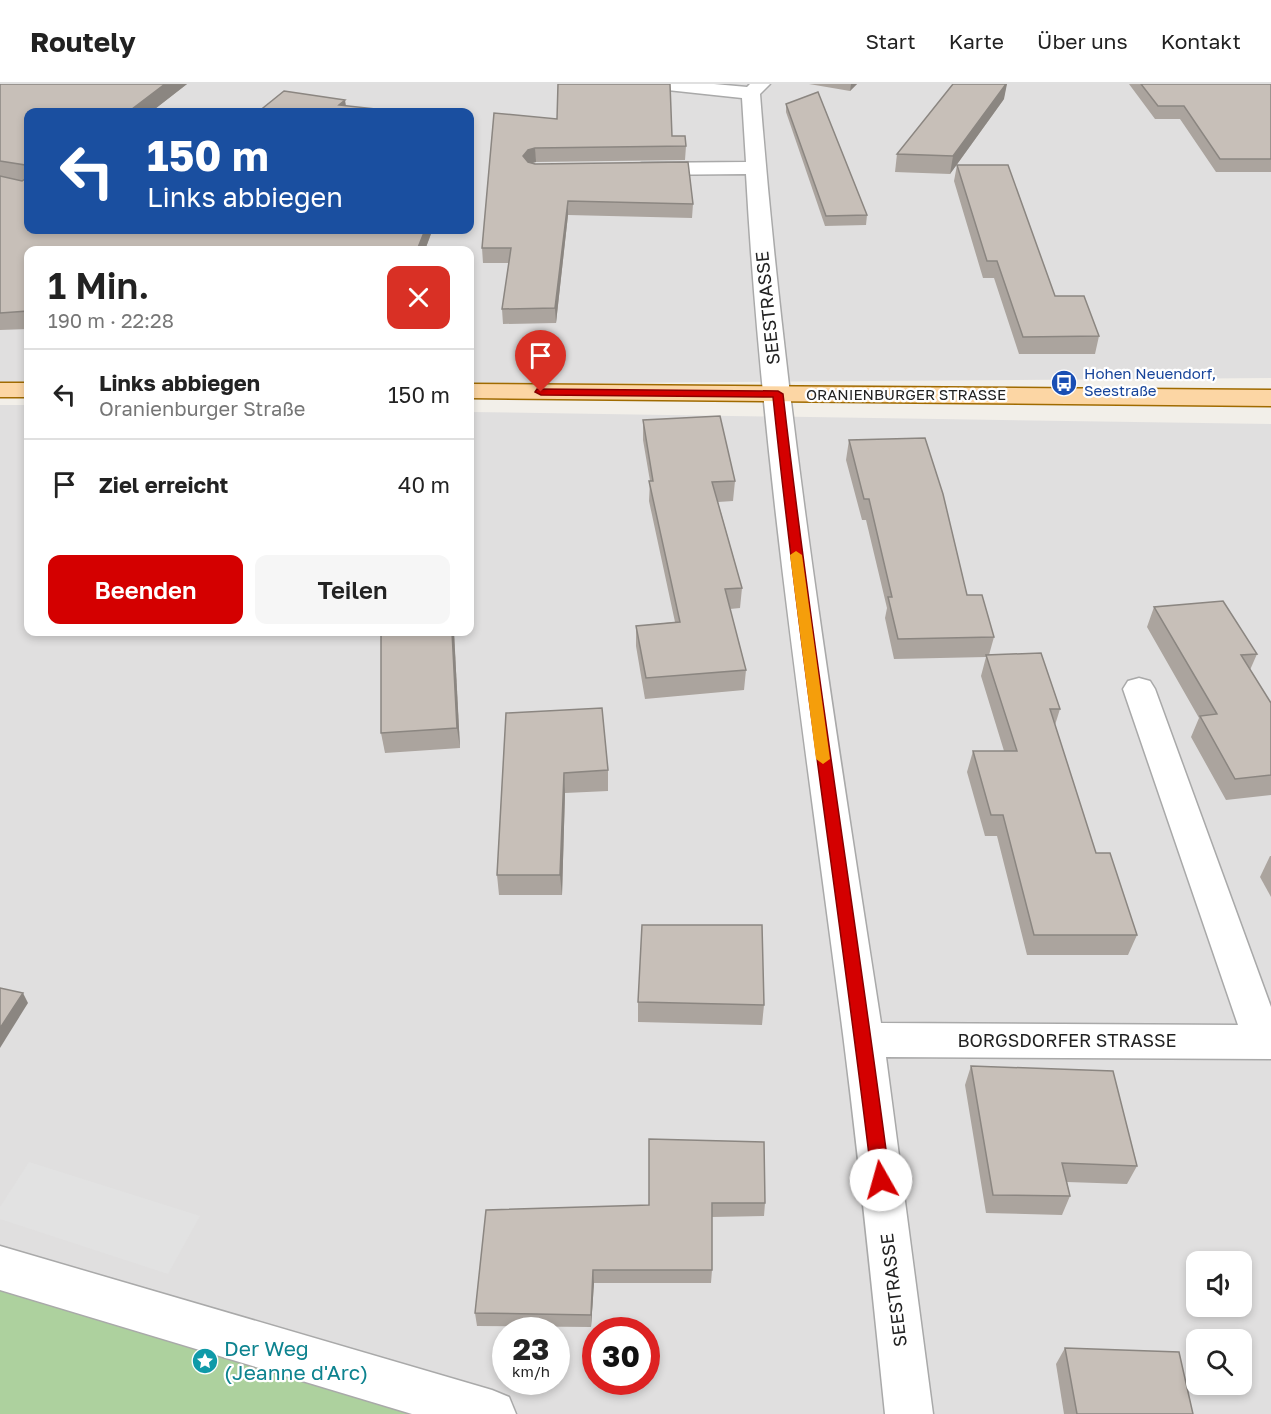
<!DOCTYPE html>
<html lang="de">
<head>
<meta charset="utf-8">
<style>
  :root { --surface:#fff; --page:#f6f6f6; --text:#222; --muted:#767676; --line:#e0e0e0; --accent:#d40000 }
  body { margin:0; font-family:"Golos Text",sans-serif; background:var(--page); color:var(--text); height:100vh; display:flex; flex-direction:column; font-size:22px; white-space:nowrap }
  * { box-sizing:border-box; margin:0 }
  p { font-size:20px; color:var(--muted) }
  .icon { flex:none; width:33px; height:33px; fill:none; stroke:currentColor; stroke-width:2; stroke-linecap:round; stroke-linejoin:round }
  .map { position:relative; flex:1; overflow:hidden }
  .details { position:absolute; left:24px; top:162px; width:450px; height:390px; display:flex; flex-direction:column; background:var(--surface); border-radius:12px; box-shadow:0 3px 9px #0003 }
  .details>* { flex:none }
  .banner { position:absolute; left:24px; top:24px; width:450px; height:126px; border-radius:12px; box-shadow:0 3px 9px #0003; background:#1a4fa0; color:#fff; overflow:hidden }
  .fabs { position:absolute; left:1186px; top:1167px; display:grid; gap:12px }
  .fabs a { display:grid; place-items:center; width:66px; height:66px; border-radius:12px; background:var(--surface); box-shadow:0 3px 9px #0003; font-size:30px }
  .speed { position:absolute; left:492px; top:1233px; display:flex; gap:12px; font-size:30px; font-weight:700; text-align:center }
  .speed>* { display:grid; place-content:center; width:78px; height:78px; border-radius:50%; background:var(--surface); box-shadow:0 3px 9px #0003; line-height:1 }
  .speed small { font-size:15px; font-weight:400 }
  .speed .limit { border:9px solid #d22; background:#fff; color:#111 }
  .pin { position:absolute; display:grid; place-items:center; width:51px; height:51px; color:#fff; margin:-62px -26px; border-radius:50% 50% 50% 0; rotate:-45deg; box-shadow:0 0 6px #0007 }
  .pin .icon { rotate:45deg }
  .me { position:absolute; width:66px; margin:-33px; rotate:353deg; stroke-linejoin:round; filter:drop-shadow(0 0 4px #0008) }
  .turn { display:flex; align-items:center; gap:21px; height:126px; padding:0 24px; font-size:27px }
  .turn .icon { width:78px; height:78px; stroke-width:2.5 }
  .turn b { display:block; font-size:42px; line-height:51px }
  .round { display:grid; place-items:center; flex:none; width:63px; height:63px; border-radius:12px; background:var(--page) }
  .summary { display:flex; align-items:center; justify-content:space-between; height:102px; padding:0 24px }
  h1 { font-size:36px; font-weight:600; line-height:45px }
  .button { display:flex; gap:12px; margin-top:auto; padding:12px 24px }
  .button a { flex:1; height:69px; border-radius:12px; background:var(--accent); color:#fff; font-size:24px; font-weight:600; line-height:69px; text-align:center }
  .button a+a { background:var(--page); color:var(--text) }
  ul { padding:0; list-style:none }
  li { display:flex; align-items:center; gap:18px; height:90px; padding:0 24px; border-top:2px solid var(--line) }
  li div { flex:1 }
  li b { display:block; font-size:22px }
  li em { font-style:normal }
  header { display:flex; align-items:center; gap:36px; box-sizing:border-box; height:84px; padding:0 30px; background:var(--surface); border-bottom:2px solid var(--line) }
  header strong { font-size:28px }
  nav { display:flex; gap:33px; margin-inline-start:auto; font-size:21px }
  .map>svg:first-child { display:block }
  .residential { fill:#e0dfdf; fill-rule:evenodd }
  .forest { fill:#add19e }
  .parking { fill:#e2e2e2 }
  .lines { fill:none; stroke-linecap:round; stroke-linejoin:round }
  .minor-casing { stroke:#a9a9a9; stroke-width:3 }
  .major-casing { stroke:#a06b00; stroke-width:3 }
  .minor { fill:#fff; fill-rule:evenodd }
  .major { fill:#fcd6a4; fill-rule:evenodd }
  .wall { fill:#aba49e }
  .shaded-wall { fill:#8b8681 }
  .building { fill:#c7bfb8; stroke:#8b8681; stroke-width:1.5 }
  .route { fill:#d40000; stroke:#8a0000; stroke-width:1.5 }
  .slow { fill:#f59e0b }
  .labels { text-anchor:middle; stroke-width:4.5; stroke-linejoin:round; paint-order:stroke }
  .far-transit-label { font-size:15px; fill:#164399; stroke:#fff; text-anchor:start }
  .far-street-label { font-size:15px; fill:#222; stroke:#fff }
  .street-label { font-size:18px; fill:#222; stroke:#fff }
  .near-culture-label { font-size:21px; fill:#0d838f; stroke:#fff; text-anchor:start }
</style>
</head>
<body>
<header>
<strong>Routely</strong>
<nav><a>Start</a><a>Karte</a><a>Über uns</a><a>Kontakt</a></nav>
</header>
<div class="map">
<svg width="1271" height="1330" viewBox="0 0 1271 1330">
  <rect width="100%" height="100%" fill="#f2efe9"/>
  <g class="residential">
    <path d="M0 0H1271V294L470 300V166H28V304L0 305ZM28 28H470V146H28Z"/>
    <path d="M0 321H28V548H470V328L1271 340V1330H473L0 1176ZM1197 1178H1242V1222H1197ZM506 1246H556V1298H506ZM596 1246H646V1298H596ZM1197 1256H1242V1300H1197Z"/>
  </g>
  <path class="forest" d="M0 1205 433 1330H0Z"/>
  <path class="parking" d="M29 1078 200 1132 168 1190 0 1135V1123Z"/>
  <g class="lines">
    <g class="minor-casing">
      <g id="minor">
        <path d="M649 0H714L747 3 750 0H770L760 10C784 322 833 630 881 939L1238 941 1123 605 1128 597 1139 594 1150 597 1155 605 1271 923V975L886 973 933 1330H885C872 1203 859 1076 843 950 806 664 762 378 746 90L642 91 635 89 632 85 635 81 642 79 746 78 742 14 658 5 652 4Z"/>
        <path d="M0 1162 492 1306 509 1313 516 1330H412L0 1206Z"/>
      </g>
    </g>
    <g class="major-casing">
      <g id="major">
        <rect x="0" y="299" width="28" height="14"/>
        <path d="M470 300 1271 306V322L470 314Z"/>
      </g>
    </g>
    <use href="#minor" class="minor"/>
    <use href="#major" class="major"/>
  </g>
  <g class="wall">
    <path d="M0 0H187L151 28H28V146L432 147 425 166H28V245L0 246Z"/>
    <path d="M809 0H857L850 7Z"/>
    <path d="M1129 0H1271V88H1216L1180 35H1155Z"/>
    <path d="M1004 15 950 90 895 88 897 70Z"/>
    <path d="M786 20 867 131 866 141 825 142 786 28Z"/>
    <path d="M494 29 672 52 686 62 685 76 536 78 532 79 693 120 692 134 568 131 556 239 503 240 502 225 509 179H483L482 164Z"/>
    <path d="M957 81 1055 212 1099 252 1095 270H1019L994 194H983L954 97Z"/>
    <path d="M643 336 735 397 733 417 718 418 742 504 740 524 730 525 746 586 744 606 645 615 636 562V542L675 538 649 417 650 397 643 356Z"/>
    <path d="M849 356 967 511 994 553 989 571 1060 625 1055 641 1096 769 1137 851 1128 871H1027L997 752H985L967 688 973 667H1004L981 592 986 573 894 575 885 534 887 524 866 436H862L846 376Z"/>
    <path d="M470 431 474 487 470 488Z"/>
    <path d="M1154 523 1257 570 1250 586 1271 619V711L1226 716 1191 653 1199 634 1147 543Z"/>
    <path d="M381 548H454L460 664 385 669 381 649Z"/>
    <path d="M506 629 608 686V707L565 709 562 811H499L497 791Z"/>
    <path d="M1270 772H1271V813L1260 793Z"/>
    <path d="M638 918 764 921 762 941 638 938Z"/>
    <path d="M971 982 1137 1082 1127 1100 1067 1098 1070 1112 1062 1131 986 1129 965 1001Z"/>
    <path d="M649 1055 765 1119 764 1132 712 1133V1186L711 1199H594L591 1243 477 1242 475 1229 649 1121Z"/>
    <path d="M1065 1264 1193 1330H1064L1056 1280Z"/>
  </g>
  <g class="shaded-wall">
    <path d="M165 0H187L151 28H128Z"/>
    <path d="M851 0H857L850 7Z"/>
    <path d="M1006 0H1007L1004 15 950 90 953 72Z"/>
    <path d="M345 16 347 28 339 21Z"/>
    <path d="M535 64 536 78 528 80 523 72 528 66Z"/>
    <path d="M568 117V131L556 239 555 224Z"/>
    <path d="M425 146H432V147L425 166H417Z"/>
    <path d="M470 431V438L474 487 471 467Z"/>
    <path d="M452 548H454L460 664 457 644Z"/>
    <path d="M564 689 565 709 562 811 560 791Z"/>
    <path d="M23 909 28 919 0 964V944Z"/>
    <path d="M593 1186 594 1199 591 1243V1231Z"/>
  </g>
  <g class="building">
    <path d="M0 0H165L128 28H28V146H425L417 166H28V227L0 229V92L22 97 25 95V81L0 77Z"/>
    <path d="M558 0H670L672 52H685L686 62 535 64 528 66 523 72 528 78 535 80 688 78 693 120 568 117 555 224 502 225 511 164H482L494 29 557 35Z"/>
    <path d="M953 0H1006L953 72 897 70Z"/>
    <path d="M1141 0H1271V75H1220L1184 22H1158Z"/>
    <path d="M284 7 345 16 339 21 403 28H258Z"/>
    <path d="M818 8 867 131 826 132 786 20Z"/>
    <path d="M957 81H1008L1055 212H1084L1099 252 1023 253 997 177H987Z"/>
    <path d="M720 332 735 397 712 398 742 504 725 505 746 586 646 594 636 542 680 538 649 397H653L643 336Z"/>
    <path d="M925 354 943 410 967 511H982L994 553 898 555 888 513H892L869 415H864L849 356Z"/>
    <path d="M470 439 471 467H470Z"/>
    <path d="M1223 517 1257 570 1241 571 1271 619V691L1235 695 1200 632 1217 630 1154 523Z"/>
    <path d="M381 548H452L457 644 381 649Z"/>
    <path d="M1041 569 1060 625H1050L1096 769H1110L1137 851H1034L1003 731H991L973 667H1017L986 571Z"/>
    <path d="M602 624 608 686 564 689 560 791H497L506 629Z"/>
    <path d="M642 841H762L764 921 638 918Z"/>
    <path d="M0 904 23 909 0 944Z"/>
    <path d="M971 982 1113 987 1137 1082 1062 1079 1070 1112 993 1111Z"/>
    <path d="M649 1055 764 1058 765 1119H712V1186H593L591 1231 475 1229 486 1126 649 1121Z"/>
    <path d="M1065 1264 1179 1268 1193 1330H1077Z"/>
  </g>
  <path class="route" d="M537 305 778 307 783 310C813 572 856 834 890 1096L887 1102 881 1104 875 1102 872 1096C841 835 800 574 773 313L541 311 535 308Z"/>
  <path class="slow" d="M796 467 802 471 830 675 823 680 816 675 790 471Z"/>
  <defs>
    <g id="bus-disc" transform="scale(1.35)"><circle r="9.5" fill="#1a4fb4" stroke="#fff"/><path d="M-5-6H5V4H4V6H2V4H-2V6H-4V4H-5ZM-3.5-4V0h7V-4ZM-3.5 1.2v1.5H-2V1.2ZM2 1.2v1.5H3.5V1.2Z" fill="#fff"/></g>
    <g id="sight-disc" transform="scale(1.35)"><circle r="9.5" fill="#0f9aa8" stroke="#fff"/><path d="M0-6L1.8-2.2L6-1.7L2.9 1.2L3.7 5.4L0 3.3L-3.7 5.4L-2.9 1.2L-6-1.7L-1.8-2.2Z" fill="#fff"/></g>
  </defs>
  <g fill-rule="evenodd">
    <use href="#bus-disc" x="1064" y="299"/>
    <use href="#sight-disc" x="205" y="1277"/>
  </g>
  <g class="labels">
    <g class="far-transit-label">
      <text x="1084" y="295">Hohen Neuendorf,<tspan x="1084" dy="17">Seestraße</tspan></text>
    </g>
    <g class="far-street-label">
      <text x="906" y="316">ORANIENBURGER STRASSE</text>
    </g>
    <g class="street-label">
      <text transform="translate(768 224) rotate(-96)" y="6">SEESTRASSE</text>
      <text x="1067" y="963">BORGSDORFER STRASSE</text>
      <text transform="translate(894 1206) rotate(-97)" y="6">SEESTRASSE</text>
    </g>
    <g class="near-culture-label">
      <text x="224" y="1272">Der Weg<tspan x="224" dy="24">(Jeanne d'Arc)</tspan></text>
    </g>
  </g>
</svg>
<div class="fabs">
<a><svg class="icon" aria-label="sound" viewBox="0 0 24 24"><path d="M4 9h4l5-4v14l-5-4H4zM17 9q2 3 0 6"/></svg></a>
<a><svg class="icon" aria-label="search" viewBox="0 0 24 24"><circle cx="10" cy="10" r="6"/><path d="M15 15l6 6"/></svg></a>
</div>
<div class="speed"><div>23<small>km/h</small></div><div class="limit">30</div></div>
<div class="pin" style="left:541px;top:308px;background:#d93025"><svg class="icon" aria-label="arrive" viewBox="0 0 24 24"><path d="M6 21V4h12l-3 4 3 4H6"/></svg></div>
<svg class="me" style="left:881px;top:1096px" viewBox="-20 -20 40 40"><circle r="19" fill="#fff"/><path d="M0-13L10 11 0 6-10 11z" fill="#d40000"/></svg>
<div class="banner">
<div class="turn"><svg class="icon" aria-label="left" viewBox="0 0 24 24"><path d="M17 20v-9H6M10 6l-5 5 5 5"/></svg><div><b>150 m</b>Links abbiegen</div></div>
</div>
<section class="details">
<div class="summary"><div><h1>1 Min.</h1><p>190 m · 22:28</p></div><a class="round" style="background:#d93025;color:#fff"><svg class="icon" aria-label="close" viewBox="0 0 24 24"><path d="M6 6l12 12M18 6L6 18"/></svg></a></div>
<ul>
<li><svg class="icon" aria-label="left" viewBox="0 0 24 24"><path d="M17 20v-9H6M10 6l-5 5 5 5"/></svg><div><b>Links abbiegen</b><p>Oranienburger Straße</p></div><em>150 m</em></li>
<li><svg class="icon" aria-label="arrive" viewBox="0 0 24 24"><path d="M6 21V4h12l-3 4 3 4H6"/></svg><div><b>Ziel erreicht</b></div><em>40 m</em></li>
</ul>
<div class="button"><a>Beenden</a><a>Teilen</a></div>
</section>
</div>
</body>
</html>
